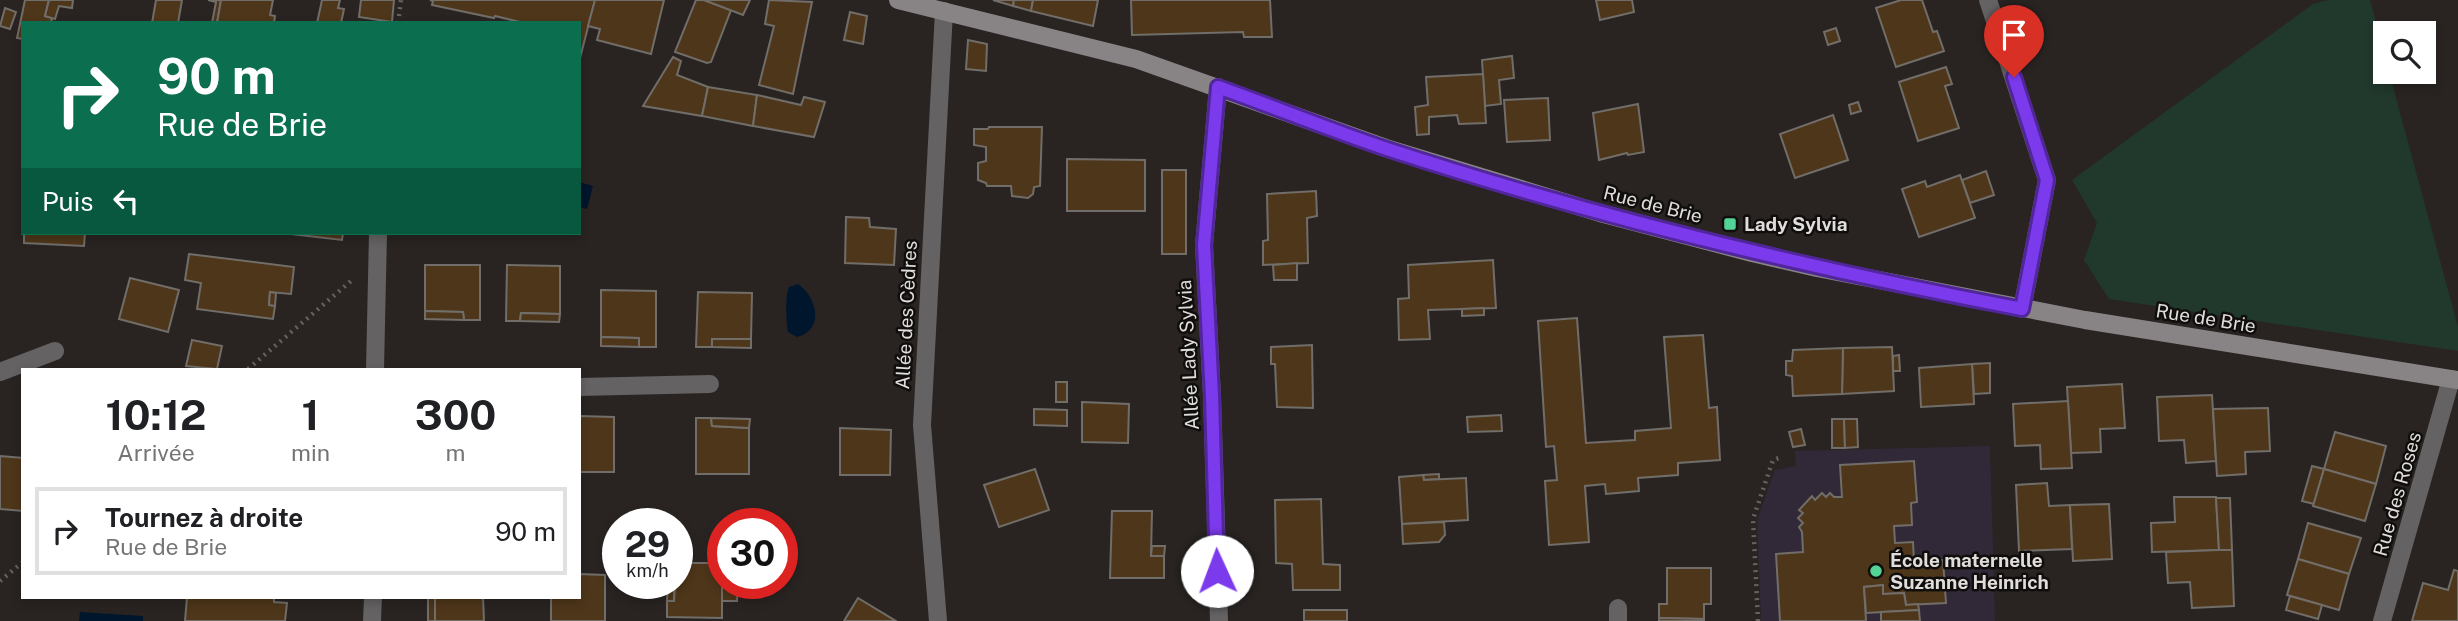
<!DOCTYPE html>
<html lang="fr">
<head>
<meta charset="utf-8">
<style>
  :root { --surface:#fff; --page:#f6f6f6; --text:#202124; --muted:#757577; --line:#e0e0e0 }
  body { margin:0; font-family:"Public Sans",sans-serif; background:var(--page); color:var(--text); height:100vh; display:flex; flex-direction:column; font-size:26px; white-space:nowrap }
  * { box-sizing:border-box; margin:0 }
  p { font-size:23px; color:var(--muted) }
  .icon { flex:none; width:38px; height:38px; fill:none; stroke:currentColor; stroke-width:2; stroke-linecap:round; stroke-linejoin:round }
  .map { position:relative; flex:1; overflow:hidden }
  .side { position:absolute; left:21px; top:368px; width:560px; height:231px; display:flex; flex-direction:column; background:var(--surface); border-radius:0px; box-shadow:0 4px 10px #0003 }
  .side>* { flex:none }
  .top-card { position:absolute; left:21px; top:21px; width:560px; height:214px; border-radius:0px; box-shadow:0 4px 10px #0003; background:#0b6e4f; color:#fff; overflow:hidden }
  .fabs { position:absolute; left:2373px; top:21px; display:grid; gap:14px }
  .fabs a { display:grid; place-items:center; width:63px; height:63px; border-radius:0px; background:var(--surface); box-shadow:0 4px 10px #0003; font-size:35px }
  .speed { position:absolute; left:602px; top:508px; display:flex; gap:14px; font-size:35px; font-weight:700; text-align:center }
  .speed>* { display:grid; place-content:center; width:91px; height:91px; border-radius:50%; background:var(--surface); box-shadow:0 4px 10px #0003; line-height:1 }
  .speed small { font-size:18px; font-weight:400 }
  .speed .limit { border:10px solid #d22; background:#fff; color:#111 }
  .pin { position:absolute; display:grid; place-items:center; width:60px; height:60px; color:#fff; margin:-72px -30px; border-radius:50% 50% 50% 0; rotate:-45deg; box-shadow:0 0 7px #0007 }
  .pin .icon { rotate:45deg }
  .me { position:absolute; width:77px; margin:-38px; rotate:358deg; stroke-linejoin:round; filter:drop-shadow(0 0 5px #0008) }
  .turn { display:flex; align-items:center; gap:24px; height:147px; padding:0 21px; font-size:32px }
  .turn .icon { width:91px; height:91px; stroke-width:2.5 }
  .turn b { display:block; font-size:49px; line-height:60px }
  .then { display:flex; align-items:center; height:66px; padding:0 21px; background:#0003; gap:14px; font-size:26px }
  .eta { display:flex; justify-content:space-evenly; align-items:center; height:119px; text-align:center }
  .eta b { font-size:42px; font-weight:700; line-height:49px }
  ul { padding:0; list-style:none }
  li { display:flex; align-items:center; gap:21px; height:88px; margin:0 14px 10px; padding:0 7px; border:4px solid var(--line); border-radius:0px }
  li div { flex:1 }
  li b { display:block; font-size:26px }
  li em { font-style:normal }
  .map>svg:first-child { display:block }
  .education { fill:#312838 }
  .green { fill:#21382d }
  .water { fill:#00162c }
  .building { fill:#4e361a; stroke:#716d69; stroke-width:2 }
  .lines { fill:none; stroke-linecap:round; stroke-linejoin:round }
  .path { stroke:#666260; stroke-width:4.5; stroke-dasharray:2 5; stroke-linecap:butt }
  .street { stroke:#646262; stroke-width:18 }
  .secondary { stroke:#888485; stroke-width:18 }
  .route-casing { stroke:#51269a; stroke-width:18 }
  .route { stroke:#7c3aed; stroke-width:12 }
  .poi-dot { fill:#53d396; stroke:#100e0d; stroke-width:2.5 }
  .labels { text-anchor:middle; stroke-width:5; stroke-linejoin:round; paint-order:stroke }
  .street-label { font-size:19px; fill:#e0dddb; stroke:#100e0d }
  .poi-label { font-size:19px; font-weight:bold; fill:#e0dddb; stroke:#100e0d; text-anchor:start }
</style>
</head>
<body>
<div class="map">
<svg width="2458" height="621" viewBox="0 0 2458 621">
  <rect width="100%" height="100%" fill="#292422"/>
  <path class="education" d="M1990 446 1995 621H1761L1757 520 1775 470 1796 466 1795 451Z"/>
  <path class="green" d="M2328 0H2370L2385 57V72H2389L2458 327V351L2109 299 2084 260 2097 223 2072 180 2313 4Z"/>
  <g class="water">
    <path d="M579 182 593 186 587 209 579 207Z"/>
    <path d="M798 284C817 297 825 330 797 337L788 332C786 323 785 295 789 287Z"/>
    <path d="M80 612 143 616V621H79Z"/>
  </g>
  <g class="building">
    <path d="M25 0H49L45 16 52 18 51 23H23V39L17 38Z"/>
    <path d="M49 0H73L72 8 59 6 55 19 45 16Z"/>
    <path d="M156 0H182L178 23H152Z"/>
    <path d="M208 0H221L217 23H212L216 2Z"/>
    <path d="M221 0H273L270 15 275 16 274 23H217Z"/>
    <path d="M322 0H340L338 8 344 9 341 23H317Z"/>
    <path d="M361 0H394L392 22 359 17Z"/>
    <path d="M430 0H595L579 62V23H524L495 16 494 18 432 5 433 1Z"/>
    <path d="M595 0H664L651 54 597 40 600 29 588 26Z"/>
    <path d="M696 0H704L731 10 711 62 707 63 675 52Z"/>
    <path d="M704 0H750L743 15Z"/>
    <path d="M769 0 812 2 793 94 759 85 774 26 765 24Z"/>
    <path d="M993 0H1014L1013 6Z"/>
    <path d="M1014 0H1033L1031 11 1013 6Z"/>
    <path d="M1033 0H1098L1093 26 1031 11Z"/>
    <path d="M1131 0H1270L1272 37H1244L1243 32 1132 35Z"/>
    <path d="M1596 0H1632L1634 12 1600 20Z"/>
    <path d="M1901 0H1922L1933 32 1937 31 1944 51 1896 67 1876 8Z"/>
    <path d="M5 8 16 12 10 29 0 26Z"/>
    <path d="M850 12 867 16 863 44 844 40Z"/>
    <path d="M1836 28 1840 41 1828 45 1824 32Z"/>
    <path d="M968 40 987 44 986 71 966 69Z"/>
    <path d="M1512 56 1514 78 1499 80 1501 104 1485 106 1482 60Z"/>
    <path d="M673 57 681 61 677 75 708 87 702 116 643 106Z"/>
    <path d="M1946 67 1952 84 1945 86 1959 128 1918 141 1899 82Z"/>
    <path d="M1483 74 1486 123 1459 124 1457 115 1429 117V134L1417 135 1415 107 1428 105 1426 77Z"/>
    <path d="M708 87 757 95 753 126 702 116Z"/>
    <path d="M757 95 801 105 804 97 825 102 814 137 753 126Z"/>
    <path d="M1548 98 1550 140 1507 142 1504 100Z"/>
    <path d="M1858 102 1861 111 1851 114 1849 105Z"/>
    <path d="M1638 104 1644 152 1628 155 1627 153 1599 160 1593 113Z"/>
    <path d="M1833 115 1848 160 1795 178 1780 134Z"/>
    <path d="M989 127H1042L1040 186 1034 187 1033 194 1028 198 1012 196 1011 186H987L986 183 978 180V163L986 161V147L974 145V129H988Z"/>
    <path d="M1067 159 1145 160V211H1067Z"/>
    <rect x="1162" y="170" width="24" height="84"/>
    <path d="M1986 171 1994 195 1970 203 1962 180Z"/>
    <path d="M1960 175 1975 218 1919 237 1902 189 1925 181 1927 187Z"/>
    <path d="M1316 191 1317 216 1307 218 1308 263 1263 265V241L1268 240 1267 194Z"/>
    <path d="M846 217 869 218 870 227 896 229 894 265 845 263Z"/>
    <path d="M24 233H85L84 246 24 243Z"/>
    <path d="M282 233H343L342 240Z"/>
    <path d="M189 254 294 267 291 294 270 292 269 305 275 306 273 319 197 309 201 283 185 280Z"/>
    <path d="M1493 260 1496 308 1428 310 1430 339 1399 340 1398 299 1409 298 1408 265Z"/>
    <path d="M1297 263V280H1274L1273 265Z"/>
    <path d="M425 265H480V320H464L463 312 425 311Z"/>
    <path d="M507 265 560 266V314L521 313 520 321H506Z"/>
    <path d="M130 278 179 290 168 332 119 319Z"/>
    <path d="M601 290 656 291V347H639V338L601 337Z"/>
    <path d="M270 292 276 293 275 306 269 305Z"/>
    <path d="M698 292 752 293 751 339H712V347H696Z"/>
    <path d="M1484 308V315L1462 316V309Z"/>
    <path d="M425 311 463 312 464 320 425 319Z"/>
    <path d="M521 313 560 314 559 322 520 321Z"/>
    <path d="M1577 318 1586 443 1635 440V431L1671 428 1664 337 1703 335 1709 408 1717 407 1720 460 1678 463V475L1638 478 1639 491 1606 494 1605 484 1585 486 1589 542 1549 545 1545 481 1557 480 1554 446 1546 447 1538 321Z"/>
    <path d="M601 337 639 338V347L601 346Z"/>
    <path d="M712 339H751V348L712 347Z"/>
    <path d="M192 340 222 346 217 369 186 366Z"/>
    <path d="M1312 345 1313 408 1277 407 1275 364H1271V347Z"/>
    <path d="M1892 347 1894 391 1842 394 1843 348Z"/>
    <path d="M1843 348 1842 394 1793 396 1792 376 1786 375V361H1792L1793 350Z"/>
    <path d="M1899 355 1900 371H1893V356Z"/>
    <path d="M1990 363V393L1974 394 1972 364Z"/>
    <path d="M1972 364 1974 404 1921 407 1919 368Z"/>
    <rect x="1056" y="382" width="11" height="20"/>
    <path d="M2122 384 2125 428 2100 429 2101 452 2071 453 2067 387Z"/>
    <path d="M2212 395 2216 461 2186 463 2184 440 2159 441 2157 397Z"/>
    <path d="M2068 401 2072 468 2041 469 2040 445 2015 446 2013 404Z"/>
    <path d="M1082 402 1129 404 1128 443 1082 442Z"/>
    <path d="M2268 408 2270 451 2245 452 2246 474 2217 476 2213 409Z"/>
    <path d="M1034 409 1067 410V426L1034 425Z"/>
    <path d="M1501 415 1502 431 1468 432 1467 417Z"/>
    <path d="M579 416 614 417V472H579Z"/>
    <path d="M696 418H711L712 426 749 428V474H696Z"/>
    <path d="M711 418 750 419 749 428 712 426Z"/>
    <path d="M1832 419H1844L1845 448H1832Z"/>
    <path d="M1844 419H1857L1858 447 1845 448Z"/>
    <path d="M840 428 891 430 890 475H840Z"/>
    <path d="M1801 429 1805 445 1793 447 1789 432Z"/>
    <path d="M2335 432 2386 446 2376 484 2324 469Z"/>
    <path d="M0 456 23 458V511L0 509Z"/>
    <path d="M1914 461 1917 502 1911 503 1912 525 1894 526 1895 543 1913 542 1914 561 1943 560 1946 603 1906 605 1904 593 1883 594V585L1864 587 1866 621H1780L1776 554 1803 552 1802 532 1799 527 1803 523 1798 518 1803 513 1799 510 1812 496 1815 500 1822 493 1826 497 1830 493 1834 497H1842L1840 465Z"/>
    <path d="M2312 466 2324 469 2314 504 2302 501Z"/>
    <path d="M1035 469 1049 510 999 527 984 485Z"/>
    <path d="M2324 469 2376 484 2365 521 2313 506Z"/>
    <path d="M1439 474V479L1424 480 1423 475Z"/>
    <path d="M1423 475 1424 480 1466 478 1468 520 1402 524 1399 477Z"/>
    <path d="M2047 483 2049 506 2070 505 2072 549 2019 551 2016 485Z"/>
    <path d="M2174 497H2216L2219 550 2152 552 2151 523 2175 522Z"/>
    <path d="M2216 498H2230L2232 550H2219Z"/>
    <path d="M1321 499 1323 564 1340 565V590H1293L1292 564 1276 563 1275 500Z"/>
    <path d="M2109 504 2112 559 2073 561 2070 505Z"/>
    <path d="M1112 511H1152L1151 556H1164V578H1110Z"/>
    <path d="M1444 522 1445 535 1439 542 1403 544 1402 524Z"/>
    <path d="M2308 523 2361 538 2349 574 2298 559Z"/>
    <path d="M1152 546H1165L1164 556H1151Z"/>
    <path d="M2219 550H2232L2234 606 2192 608 2190 582 2168 583 2166 552Z"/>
    <path d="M2298 559 2349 574 2339 610 2287 595Z"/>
    <path d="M677 563H722V618L667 617V601H674Z"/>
    <path d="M722 565 723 583H738L737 601H722Z"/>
    <path d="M1667 568H1711V604H1704V619L1659 618V604H1667Z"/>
    <path d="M2454 570 2458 571V621H2412L2423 583 2448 590Z"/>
    <path d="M579 574 605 575V621H551V597H579Z"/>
    <path d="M668 583H674V601H667Z"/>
    <path d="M1883 585V594L1904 593 1906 605 1918 604 1919 610 1866 613 1864 587Z"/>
    <path d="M2290 596 2322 605 2318 619 2286 610Z"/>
    <path d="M187 597H274V602L287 603 285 621H185Z"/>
    <rect x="428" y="597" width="7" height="24"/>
    <path d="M435 597H483L484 621H435Z"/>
    <path d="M858 598 896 621H844Z"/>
    <rect x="1304" y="610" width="43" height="11"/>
    <path d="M1919 610 1920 621H1881V612Z"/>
    <path d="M1659 618 1704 619V621H1659Z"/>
  </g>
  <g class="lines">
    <g class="path">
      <path d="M398 23 401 0"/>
      <path d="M248 369 351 281"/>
      <path d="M0 581 23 562"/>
      <path d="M1758 621 1753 519 1773 460 1782 457"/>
    </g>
    <g class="street">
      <path d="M1988 0 2047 180 2022 309"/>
      <path d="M1218 87 1204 245 1212 396 1219 621"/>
      <path d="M375 369 378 233"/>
      <path d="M0 372 55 351"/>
      <path d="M579 387 710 384"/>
      <path d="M1618 608V621"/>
      <path d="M372 621 373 597"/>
      <path d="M938 621 922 425 944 11"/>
      <path d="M2382 621 2451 379"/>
    </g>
    <path class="secondary" d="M898 0 1136 59 1386 148 1600 213 1752 253 1817 268 2085 320 2458 380"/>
  </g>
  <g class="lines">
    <g class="route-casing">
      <path id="route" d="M1217 571 1212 396 1204 245 1218 87C1274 107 1330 130 1387 149 1595 217 1807 268 2022 309L2047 180 2014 77"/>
    </g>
    <use href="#route" class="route"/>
  </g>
  <g class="poi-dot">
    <rect x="1723" y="217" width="14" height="14" rx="3.5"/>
    <circle cx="1876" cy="571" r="7"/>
  </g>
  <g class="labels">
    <g class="street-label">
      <text transform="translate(1653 204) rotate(14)" y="7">Rue de Brie</text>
      <text transform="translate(906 315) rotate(-87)" y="7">Allée des Cèdres</text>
      <text transform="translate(2206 318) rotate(9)" y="7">Rue de Brie</text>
      <text transform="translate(1188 355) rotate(-93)" y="7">Allée Lady Sylvia</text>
      <text transform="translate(2397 494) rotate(-74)" y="7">Rue des Roses</text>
    </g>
    <g class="poi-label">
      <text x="1744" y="231">Lady Sylvia</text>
      <text x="1890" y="567">École maternelle<tspan x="1890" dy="22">Suzanne Heinrich</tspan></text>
    </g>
  </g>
</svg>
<div class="fabs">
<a><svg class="icon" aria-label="search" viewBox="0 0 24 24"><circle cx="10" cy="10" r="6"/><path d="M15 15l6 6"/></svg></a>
</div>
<div class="speed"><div>29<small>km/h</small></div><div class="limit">30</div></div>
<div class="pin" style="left:2014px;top:77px;background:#d93025"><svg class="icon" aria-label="arrive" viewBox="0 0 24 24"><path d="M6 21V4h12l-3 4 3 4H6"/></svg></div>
<svg class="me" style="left:1217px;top:571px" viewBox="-20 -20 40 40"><circle r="19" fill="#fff"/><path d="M0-13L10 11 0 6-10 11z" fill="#7c3aed"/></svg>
<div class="top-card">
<div class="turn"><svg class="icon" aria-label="right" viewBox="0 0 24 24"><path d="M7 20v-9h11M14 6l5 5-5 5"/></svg><div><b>90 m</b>Rue de Brie</div></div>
<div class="then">Puis<svg class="icon" aria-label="left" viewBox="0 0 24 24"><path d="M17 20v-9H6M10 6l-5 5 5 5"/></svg></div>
</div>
<section class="side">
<div class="eta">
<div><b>10:12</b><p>Arrivée</p></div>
<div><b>1</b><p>min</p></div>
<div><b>300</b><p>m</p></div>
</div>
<ul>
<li><svg class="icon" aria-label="right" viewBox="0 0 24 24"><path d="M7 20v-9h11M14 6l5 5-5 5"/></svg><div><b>Tournez à droite</b><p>Rue de Brie</p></div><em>90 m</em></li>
</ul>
</section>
</div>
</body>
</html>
